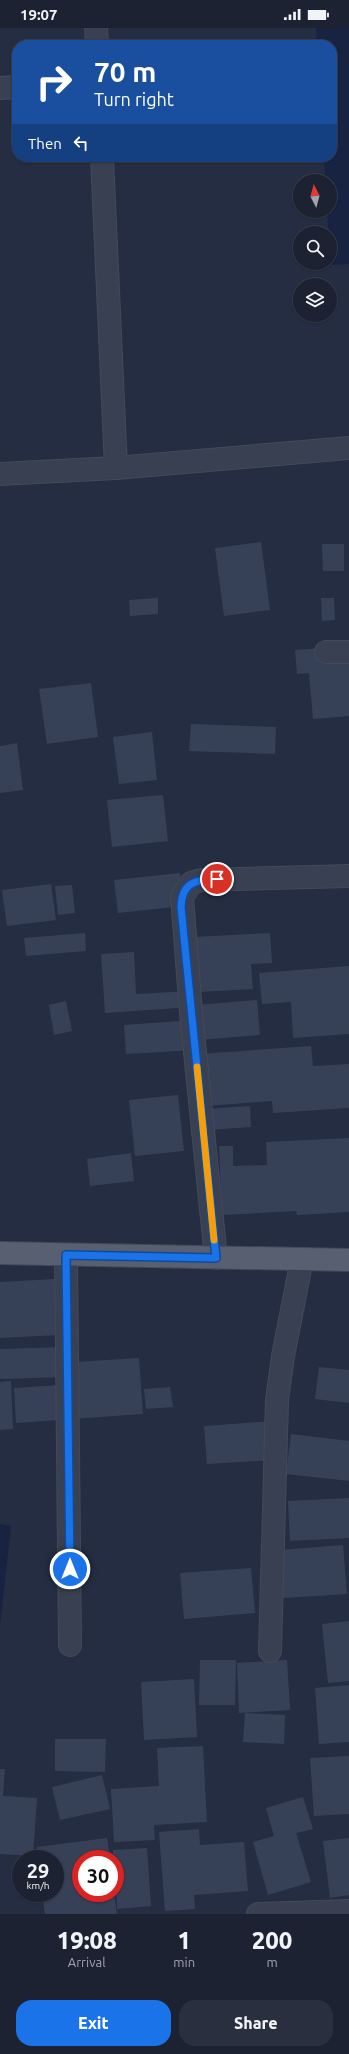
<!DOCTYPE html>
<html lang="en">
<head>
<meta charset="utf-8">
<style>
  :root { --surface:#1c2232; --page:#292f3e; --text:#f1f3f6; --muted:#a0a4ac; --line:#3a3f4d; --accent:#1a73e8 }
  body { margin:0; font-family:Ubuntu,sans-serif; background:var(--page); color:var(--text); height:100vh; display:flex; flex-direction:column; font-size:15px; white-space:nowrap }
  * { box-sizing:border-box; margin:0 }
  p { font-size:13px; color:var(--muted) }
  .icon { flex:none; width:22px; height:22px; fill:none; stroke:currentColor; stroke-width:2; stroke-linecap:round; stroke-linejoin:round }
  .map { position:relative; height:1886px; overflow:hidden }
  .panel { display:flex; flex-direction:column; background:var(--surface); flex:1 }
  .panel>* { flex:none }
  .banner { position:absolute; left:12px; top:12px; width:325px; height:122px; border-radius:16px; box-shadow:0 1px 3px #0004,0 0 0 1px var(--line); background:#1a4fa0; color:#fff; overflow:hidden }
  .needle { width:26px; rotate:354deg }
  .fabs { position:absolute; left:293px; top:146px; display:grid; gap:8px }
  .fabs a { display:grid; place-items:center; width:44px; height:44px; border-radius:50%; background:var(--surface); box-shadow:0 1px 3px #0004,0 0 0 1px var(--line); font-size:20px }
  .speed { position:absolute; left:12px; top:1822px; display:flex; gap:8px; font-size:20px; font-weight:700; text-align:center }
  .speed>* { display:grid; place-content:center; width:52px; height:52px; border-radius:50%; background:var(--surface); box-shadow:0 1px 3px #0004,0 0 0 1px var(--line); line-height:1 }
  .speed small { font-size:10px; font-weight:400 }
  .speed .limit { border:6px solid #d22; background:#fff; color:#111 }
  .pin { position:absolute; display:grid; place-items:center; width:34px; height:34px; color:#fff; margin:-17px; border:2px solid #fff; border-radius:50%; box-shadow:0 1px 4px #0007 }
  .me { position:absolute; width:44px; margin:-22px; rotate:0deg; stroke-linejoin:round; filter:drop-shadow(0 0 3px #0008) }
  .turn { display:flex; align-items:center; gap:14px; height:84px; padding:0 16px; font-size:18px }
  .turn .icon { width:52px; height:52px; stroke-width:2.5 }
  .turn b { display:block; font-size:28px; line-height:34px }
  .then { display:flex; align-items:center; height:38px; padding:0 16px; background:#0003; gap:8px; font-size:15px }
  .eta { display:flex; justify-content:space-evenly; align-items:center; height:68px; text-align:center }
  .eta b { font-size:24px; font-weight:800; line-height:28px }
  .primary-button { display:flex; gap:8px; margin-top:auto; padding:8px 16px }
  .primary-button a { flex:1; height:46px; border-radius:16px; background:var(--accent); color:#fff; font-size:16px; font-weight:800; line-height:46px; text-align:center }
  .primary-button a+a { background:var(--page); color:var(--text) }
  .status { display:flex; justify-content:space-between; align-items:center; height:28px; padding:0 20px; background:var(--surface); direction:ltr }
  .status svg { height:11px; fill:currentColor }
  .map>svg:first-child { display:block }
  .water { fill:#172341 }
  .building { fill:#364158 }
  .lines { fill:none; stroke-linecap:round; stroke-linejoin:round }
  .street-casing { stroke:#43495b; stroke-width:24 }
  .primary-casing { stroke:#43495b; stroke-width:24 }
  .street { stroke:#394051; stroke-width:22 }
  .primary { stroke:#575f71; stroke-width:22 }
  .route-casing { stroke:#114b97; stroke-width:10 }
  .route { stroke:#1a73e8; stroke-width:7 }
  .slow { stroke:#f59e0b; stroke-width:7 }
</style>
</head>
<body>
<div class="status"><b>19:07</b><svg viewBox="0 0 49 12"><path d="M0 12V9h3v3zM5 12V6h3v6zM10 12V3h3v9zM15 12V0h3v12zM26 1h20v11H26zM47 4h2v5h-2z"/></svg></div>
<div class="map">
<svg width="349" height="1886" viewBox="0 0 349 1886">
  <rect width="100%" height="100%" fill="#252d42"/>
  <g class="water">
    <path d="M316 0H349V236L331 237 327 183H330V153H325L324 129H332V17H317Z"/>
    <path d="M0 1496 11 1498 0 1597Z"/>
  </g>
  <g class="building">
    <path d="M261 514 270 582 224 588 215 520Z"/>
    <path d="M322 516H344V543H323Z"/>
    <path d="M158 570V586L130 588 129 572Z"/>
    <path d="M321 570H334L335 592 322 593Z"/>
    <path d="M349 618V688L313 691 309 645 297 646 295 622Z"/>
    <path d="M91 655 98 709 47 716 39 661Z"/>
    <path d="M191 696 276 699 275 726 189 723Z"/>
    <path d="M152 704 157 752 119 756 113 709Z"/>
    <path d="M17 715 23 762 0 765V718Z"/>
    <path d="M163 767 168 813 112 819 107 772Z"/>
    <path d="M180 845 183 878 118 885 114 852Z"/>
    <path d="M51 856 56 892 7 898 2 862Z"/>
    <path d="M72 857 75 885 58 887 55 858Z"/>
    <path d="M85 905 86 923 26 928 24 910Z"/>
    <path d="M270 905 272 935 251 936 253 961 198 964 194 909Z"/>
    <path d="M134 924 136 966 191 963 192 979 105 985 101 926Z"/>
    <path d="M349 938V1006L293 1010 291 974 262 976 259 945Z"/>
    <path d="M257 972 260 1007 199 1012 196 977Z"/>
    <path d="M66 973 72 1003 54 1007 49 977Z"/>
    <path d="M195 992 196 1022 126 1026 124 997Z"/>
    <path d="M311 1018 313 1038 349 1036V1080L273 1085 272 1073 204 1078 200 1026Z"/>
    <path d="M178 1067 184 1123 135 1128 129 1072Z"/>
    <path d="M250 1078 251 1099 208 1102 206 1081Z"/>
    <path d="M349 1110V1184L297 1187 296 1183 222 1187 219 1118H233V1138L267 1137 266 1114Z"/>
    <path d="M131 1125 134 1153 90 1158 87 1131Z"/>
    <path d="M55 1251 58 1307 0 1310V1254Z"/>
    <path d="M65 1319 67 1349 0 1351V1321Z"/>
    <path d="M139 1330 143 1386 16 1395 14 1360 76 1356 75 1334Z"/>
    <path d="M319 1339 349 1342V1375L315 1371Z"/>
    <path d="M11 1353 13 1401 0 1402V1354Z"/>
    <path d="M170 1359 173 1379 146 1381 144 1361Z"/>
    <path d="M272 1393 275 1432 207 1436 204 1398Z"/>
    <path d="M291 1406 349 1413V1453L286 1446Z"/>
    <path d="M349 1470V1510L290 1513 288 1473Z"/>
    <path d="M343 1517 347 1566 283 1570 280 1522Z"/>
    <path d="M251 1540 255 1585 184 1591 180 1545Z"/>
    <path d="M349 1593V1653L328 1655 322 1596Z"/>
    <path d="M200 1632H236L235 1677H199Z"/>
    <path d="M287 1632 290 1682 239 1685 237 1635Z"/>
    <path d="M194 1651 197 1709 144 1712 141 1654Z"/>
    <path d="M349 1657V1714L319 1716 315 1660Z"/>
    <path d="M245 1685 285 1687 284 1716 243 1714Z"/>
    <path d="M55 1711H106L105 1744 55 1743Z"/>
    <path d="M203 1718 207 1794 154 1797 155 1812 114 1814 111 1761 159 1758 157 1720Z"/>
    <path d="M349 1728V1786L314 1788 310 1730Z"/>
    <path d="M0 1741H5L3 1768 37 1770 33 1828 0 1826Z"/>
    <path d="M102 1747 110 1781 60 1792 52 1759Z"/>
    <path d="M303 1769 313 1801 296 1805 311 1854 268 1867 253 1814 274 1808 266 1780Z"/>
    <path d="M199 1801 200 1817 244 1814 248 1863 194 1867 195 1881 165 1883 159 1804Z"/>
    <path d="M107 1810 110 1831H81V1865H114L117 1886H45L42 1865H55V1831H38L37 1819Z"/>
    <path d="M349 1810V1867L330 1870 323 1813Z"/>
    <path d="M147 1820 151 1878 117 1881 115 1831H113V1822Z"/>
  </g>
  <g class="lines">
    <g class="street-casing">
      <g id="street">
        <path d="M96 0 97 17"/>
        <path d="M0 60 17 59"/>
        <path d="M102 129 116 440"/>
        <path d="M0 446 116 440 349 420"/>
        <path d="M326 624H349"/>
        <path d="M66 1227 70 1617"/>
        <path d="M216 1230 191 985 182 869 191 855 201 852 349 848"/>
        <path d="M270 1623 277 1372 283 1328 302 1231"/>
        <path d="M258 1886 349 1883"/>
      </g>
    </g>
    <g class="primary-casing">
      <path id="primary" d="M0 1225 349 1232"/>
    </g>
    <use href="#street" class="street"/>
    <use href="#primary" class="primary"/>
  </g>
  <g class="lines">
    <g class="route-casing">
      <path id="route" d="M70 1541 66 1227 216 1230 181 879C182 854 195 852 217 851"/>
    </g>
    <use href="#route" class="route"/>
    <path class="slow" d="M197 1039 214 1212"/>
  </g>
</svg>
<div class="fabs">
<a><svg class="needle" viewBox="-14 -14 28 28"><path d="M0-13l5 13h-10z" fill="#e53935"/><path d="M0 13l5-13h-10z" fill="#a0a4ac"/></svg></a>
<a><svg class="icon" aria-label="search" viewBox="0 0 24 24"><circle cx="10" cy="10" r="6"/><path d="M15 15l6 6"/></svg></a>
<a><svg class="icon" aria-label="layers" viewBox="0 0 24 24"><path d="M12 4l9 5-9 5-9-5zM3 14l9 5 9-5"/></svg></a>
</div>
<div class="speed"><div>29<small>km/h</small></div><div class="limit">30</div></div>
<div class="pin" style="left:217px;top:851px;background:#d93025"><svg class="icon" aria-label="arrive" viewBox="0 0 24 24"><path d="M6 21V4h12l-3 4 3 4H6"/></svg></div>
<svg class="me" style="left:70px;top:1541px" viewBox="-20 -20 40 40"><circle r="17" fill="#1a73e8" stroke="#fff" stroke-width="3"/><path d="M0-11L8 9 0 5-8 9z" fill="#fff"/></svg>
<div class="banner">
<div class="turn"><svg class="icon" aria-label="right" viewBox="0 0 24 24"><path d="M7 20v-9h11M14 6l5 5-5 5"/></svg><div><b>70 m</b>Turn right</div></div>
<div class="then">Then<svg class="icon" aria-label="left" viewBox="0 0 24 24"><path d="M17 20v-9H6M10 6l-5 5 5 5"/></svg></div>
</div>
</div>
<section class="panel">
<div class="eta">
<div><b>19:08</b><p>Arrival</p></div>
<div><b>1</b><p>min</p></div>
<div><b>200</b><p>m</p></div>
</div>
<div class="primary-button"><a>Exit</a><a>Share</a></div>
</section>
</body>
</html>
